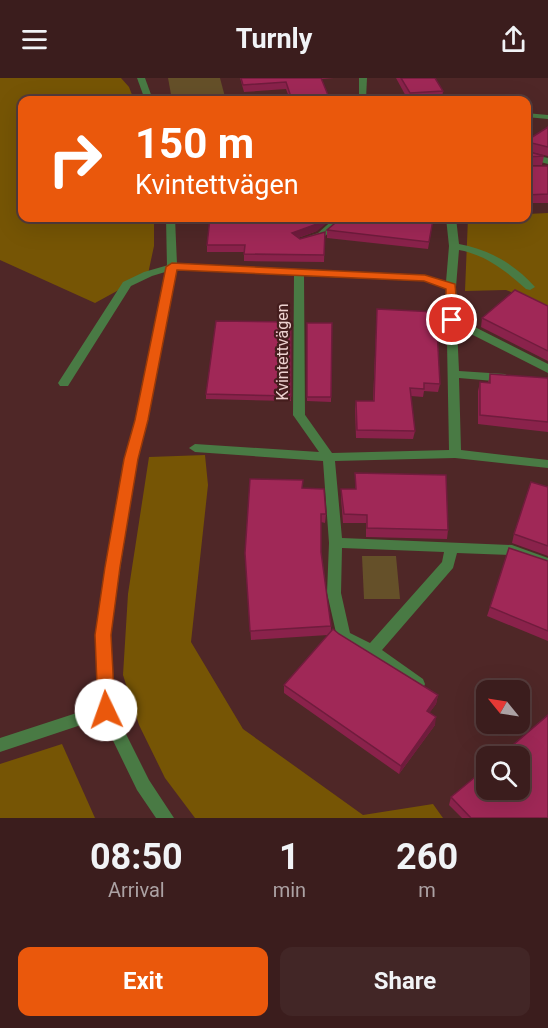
<!DOCTYPE html>
<html lang="en">
<head>
<meta charset="utf-8">
<style>
  :root { --surface:#3b1d1d; --page:#422626; --text:#f1f3f6; --muted:#aca2a4; --line:#543b3b; --accent:#ea580c }
  body { margin:0; font-family:Roboto,sans-serif; background:var(--page); color:var(--text); height:100vh; display:flex; flex-direction:column; font-size:22px; white-space:nowrap }
  * { box-sizing:border-box; margin:0 }
  p { font-size:20px; color:var(--muted) }
  .icon { flex:none; width:33px; height:33px; fill:none; stroke:currentColor; stroke-width:2; stroke-linecap:round; stroke-linejoin:round }
  .map { position:relative; height:740px; overflow:hidden }
  .panel { display:flex; flex-direction:column; background:var(--surface); flex:1 }
  .panel>* { flex:none }
  .banner { position:absolute; left:18px; top:18px; width:513px; height:126px; border-radius:12px; box-shadow:0 6px 24px #0002,0 0 0 2px var(--line); background:#ea580c; color:#fff; overflow:hidden }
  .needle { width:39px; rotate:300deg }
  .tools { position:absolute; left:476px; top:602px; display:grid; gap:12px }
  .tools a { display:grid; place-items:center; width:54px; height:54px; border-radius:12px; background:var(--surface); box-shadow:0 6px 24px #0002,0 0 0 2px var(--line); font-size:30px }
  .pin { position:absolute; display:grid; place-items:center; width:51px; height:51px; color:#fff; margin:-26px; border:3px solid #fff; border-radius:50%; box-shadow:0 2px 6px #0007 }
  .me { position:absolute; width:66px; margin:-33px; rotate:357deg; stroke-linejoin:round; filter:drop-shadow(0 0 4px #0008) }
  .turn { display:flex; align-items:center; gap:21px; height:126px; padding:0 18px; font-size:27px }
  .turn .icon { width:78px; height:78px; stroke-width:2.5 }
  .turn b { display:block; font-size:42px; line-height:51px }
  .eta { display:flex; justify-content:space-evenly; align-items:center; height:102px; text-align:center }
  .eta b { font-size:36px; font-weight:700; line-height:42px }
  .cta { display:flex; gap:12px; margin-top:auto; padding:12px 18px }
  .cta a { flex:1; height:69px; border-radius:12px; background:var(--accent); color:#fff; font-size:24px; font-weight:700; line-height:69px; text-align:center }
  .cta a+a { background:var(--page); color:var(--text) }
  header { display:flex; justify-content:space-between; align-items:center; height:78px; padding:0 18px; background:var(--surface); font-size:27px; font-weight:700 }
  .map>svg:first-child { display:block }
  .green { fill:#655029 }
  .forest { fill:#765505 }
  .lines { fill:none; stroke-linecap:round; stroke-linejoin:round }
  .service { fill:#497a44; fill-rule:evenodd }
  .minor { fill:#497a44; fill-rule:evenodd }
  .wall { fill:#8a224b }
  .shaded-wall { fill:#701c3d }
  .building { fill:#a02857; stroke:#701c3d; stroke-width:1.5 }
  .route { fill:#ea580c; stroke:#983908; stroke-width:1.5 }
  .labels { text-anchor:middle; stroke-width:4.5; stroke-linejoin:round; paint-order:stroke }
  .street-label { font-size:16px; fill:#ecd1cf; stroke:#441d1d }
</style>
</head>
<body>
<header><svg class="icon" aria-label="menu" viewBox="0 0 24 24"><path d="M4 6h16M4 12h16M4 18h16"/></svg>Turnly<svg class="icon" aria-label="share" viewBox="0 0 24 24"><path d="M12 15V3M7 8l5-5 5 5M5 13v7h14v-7"/></svg></header>
<div class="map">
<svg width="548" height="740" viewBox="0 0 548 740">
  <rect width="100%" height="100%" fill="#4f2727"/>
  <g class="green">
    <path d="M168 0H220L225 19 172 22Z"/>
    <path d="M362 478H396L400 521H364Z"/>
  </g>
  <g class="forest">
    <path d="M0 0H121L129 9 134 22H22V140H154V168L148 196 95 225 0 182Z"/>
    <path d="M548 135V229L506 212 465 213 468 140H526L527 136Z"/>
    <path d="M205 377 208 407 191 564 243 651 363 737 433 726 443 740H195L165 700 139 647 123 597 128 516 149 379Z"/>
    <path d="M62 666 95 740H0V686Z"/>
  </g>
  <g class="lines">
    <g class="service">
      <path d="M526 35 548 37V41L526 39Z"/>
      <path d="M526 75 548 80V86L526 80Z"/>
      <path d="M335 140H345L324 159 309 162V158L318 155Z"/>
      <path d="M446 140H456L459 166C488 171 515 186 535 209L530 212 526 211C506 193 486 177 459 172L456 209 457 240 548 286V295L457 249 459 293 505 296 511 300 505 304 459 300 461 372 548 382V390L455 380 335 383 342 460 512 467 548 480V490L511 477 457 475 453 490 382 572 423 601 425 606 423 611 418 613 367 577 339 563 337 559 327 515 329 465 323 383 195 374 189 370 195 366 319 374 293 337 299 333 303 334 332 375 449 372 446 211 420 200 425 197 446 204 449 168ZM342 470 444 474 442 484 370 565 350 555 341 515Z"/>
      <path d="M172 186 175 187V191L152 198 131 208 68 308H60L58 305 123 204 144 194Z"/>
    </g>
    <g class="minor">
      <path d="M137 0H145L153 22H145Z"/>
      <path d="M359 0H367L366 21 359 19Z"/>
      <path d="M166 140H175L177 186 425 197 430 200 425 203 304 198 305 337 299 341 293 337 294 197 176 192 148 342 137 381 110 557 114 632 149 702 174 740H156L137 712 102 640 0 674V660L98 628 96 557 125 381 136 342 167 189Z"/>
    </g>
  </g>
  <g class="wall">
    <path d="M240 0H334L321 1 330 22H290L286 11 244 14Z"/>
    <path d="M396 0H435L443 13 442 21 408 22Z"/>
    <path d="M548 49V78L526 73V63Z"/>
    <path d="M526 73 544 78 542 87H526Z"/>
    <rect x="526" y="88" width="22" height="37"/>
    <path d="M341 140H425V141L433 142 428 171 327 160V152Z"/>
    <path d="M317 153 298 160 300 161 325 154 324 184 244 183V174H207V167Z"/>
    <path d="M548 228V283L481 249 482 240Z"/>
    <path d="M377 231 440 306 438 314 424 313 423 319 411 318 415 353 413 361 356 360 355 331 356 323H373Z"/>
    <path d="M291 244V323L206 321V316Z"/>
    <path d="M307 245H332L331 324 307 323Z"/>
    <path d="M490 296 548 300V354L478 346V313L480 304 488 305Z"/>
    <path d="M355 395 448 452 447 461 366 459V445H343L341 420V411H355Z"/>
    <path d="M548 409V478L512 465 514 456Z"/>
    <path d="M302 410 326 436 325 445 321 444V474L331 548V553L339 556 438 617 436 626 429 635 435 647 399 696 284 615V607L328 557 251 562 245 475Z"/>
    <path d="M548 483V563L487 538 490 529Z"/>
    <path d="M451 719 548 740H462L449 727Z"/>
  </g>
  <g class="shaded-wall">
    <path d="M325 140H333L317 153 292 162V155Z"/>
    <path d="M438 617 436 626 425 641 427 633Z"/>
    <path d="M436 639 435 647 399 696 401 688Z"/>
  </g>
  <g class="building">
    <path d="M241 0H321L330 22H292L286 4 243 7Z"/>
    <path d="M401 0H435L443 13 410 15Z"/>
    <path d="M548 49V69L528 64 526 66V63Z"/>
    <path d="M526 73 544 78 526 79Z"/>
    <path d="M526 88H548V116L526 117Z"/>
    <path d="M210 140H325L317 146 292 155 300 161 325 154 324 177 244 176 245 167H207Z"/>
    <path d="M341 140H425L424 141 433 142 429 164 327 152Z"/>
    <path d="M515 212 548 228V273L482 240Z"/>
    <path d="M377 231 436 234 440 306 424 305V311L410 310 415 353 357 352 356 323H374Z"/>
    <path d="M216 243 291 244V318L206 316Z"/>
    <path d="M307 245H332L331 319H307Z"/>
    <path d="M490 296 548 300V344L480 337V304L490 305Z"/>
    <path d="M355 395 446 397 448 452 367 450V437L344 436 341 411H356Z"/>
    <path d="M250 401 303 402 302 410 324 411 326 436H321V474L331 548 250 553 245 475Z"/>
    <path d="M531 404 548 409V468L514 456Z"/>
    <path d="M509 470 548 483V553L490 529Z"/>
    <path d="M333 551 339 556 438 617 427 633 436 639 401 688 284 607Z"/>
    <path d="M548 637V740H471L451 719 486 690V711H519V678H500Z"/>
  </g>
  <path class="route" d="M172 185 425 197 455 206 458 242 452 245 446 242V211L424 203 177 192 148 342 138 381 120 489 111 557 115 632 112 637 106 639 100 637 98 632 95 557 105 489 124 381 135 342 166 189Z"/>
  <g class="labels">
    <g class="street-label">
      <text transform="translate(282 274) rotate(-90)" y="6">Kvintettvägen</text>
    </g>
  </g>
</svg>
<div class="tools">
<a><svg class="needle" viewBox="-14 -14 28 28"><path d="M0-13l5 13h-10z" fill="#e53935"/><path d="M0 13l5-13h-10z" fill="#aca2a4"/></svg></a>
<a><svg class="icon" aria-label="search" viewBox="0 0 24 24"><circle cx="10" cy="10" r="6"/><path d="M15 15l6 6"/></svg></a>
</div>
<div class="pin" style="left:452px;top:242px;background:#d93025"><svg class="icon" aria-label="arrive" viewBox="0 0 24 24"><path d="M6 21V4h12l-3 4 3 4H6"/></svg></div>
<svg class="me" style="left:106px;top:632px" viewBox="-20 -20 40 40"><circle r="19" fill="#fff"/><path d="M0-13L10 11 0 6-10 11z" fill="#ea580c"/></svg>
<div class="banner">
<div class="turn"><svg class="icon" aria-label="right" viewBox="0 0 24 24"><path d="M7 20v-9h11M14 6l5 5-5 5"/></svg><div><b>150 m</b>Kvintettvägen</div></div>
</div>
</div>
<section class="panel">
<div class="eta">
<div><b>08:50</b><p>Arrival</p></div>
<div><b>1</b><p>min</p></div>
<div><b>260</b><p>m</p></div>
</div>
<div class="cta"><a>Exit</a><a>Share</a></div>
</section>
</body>
</html>
